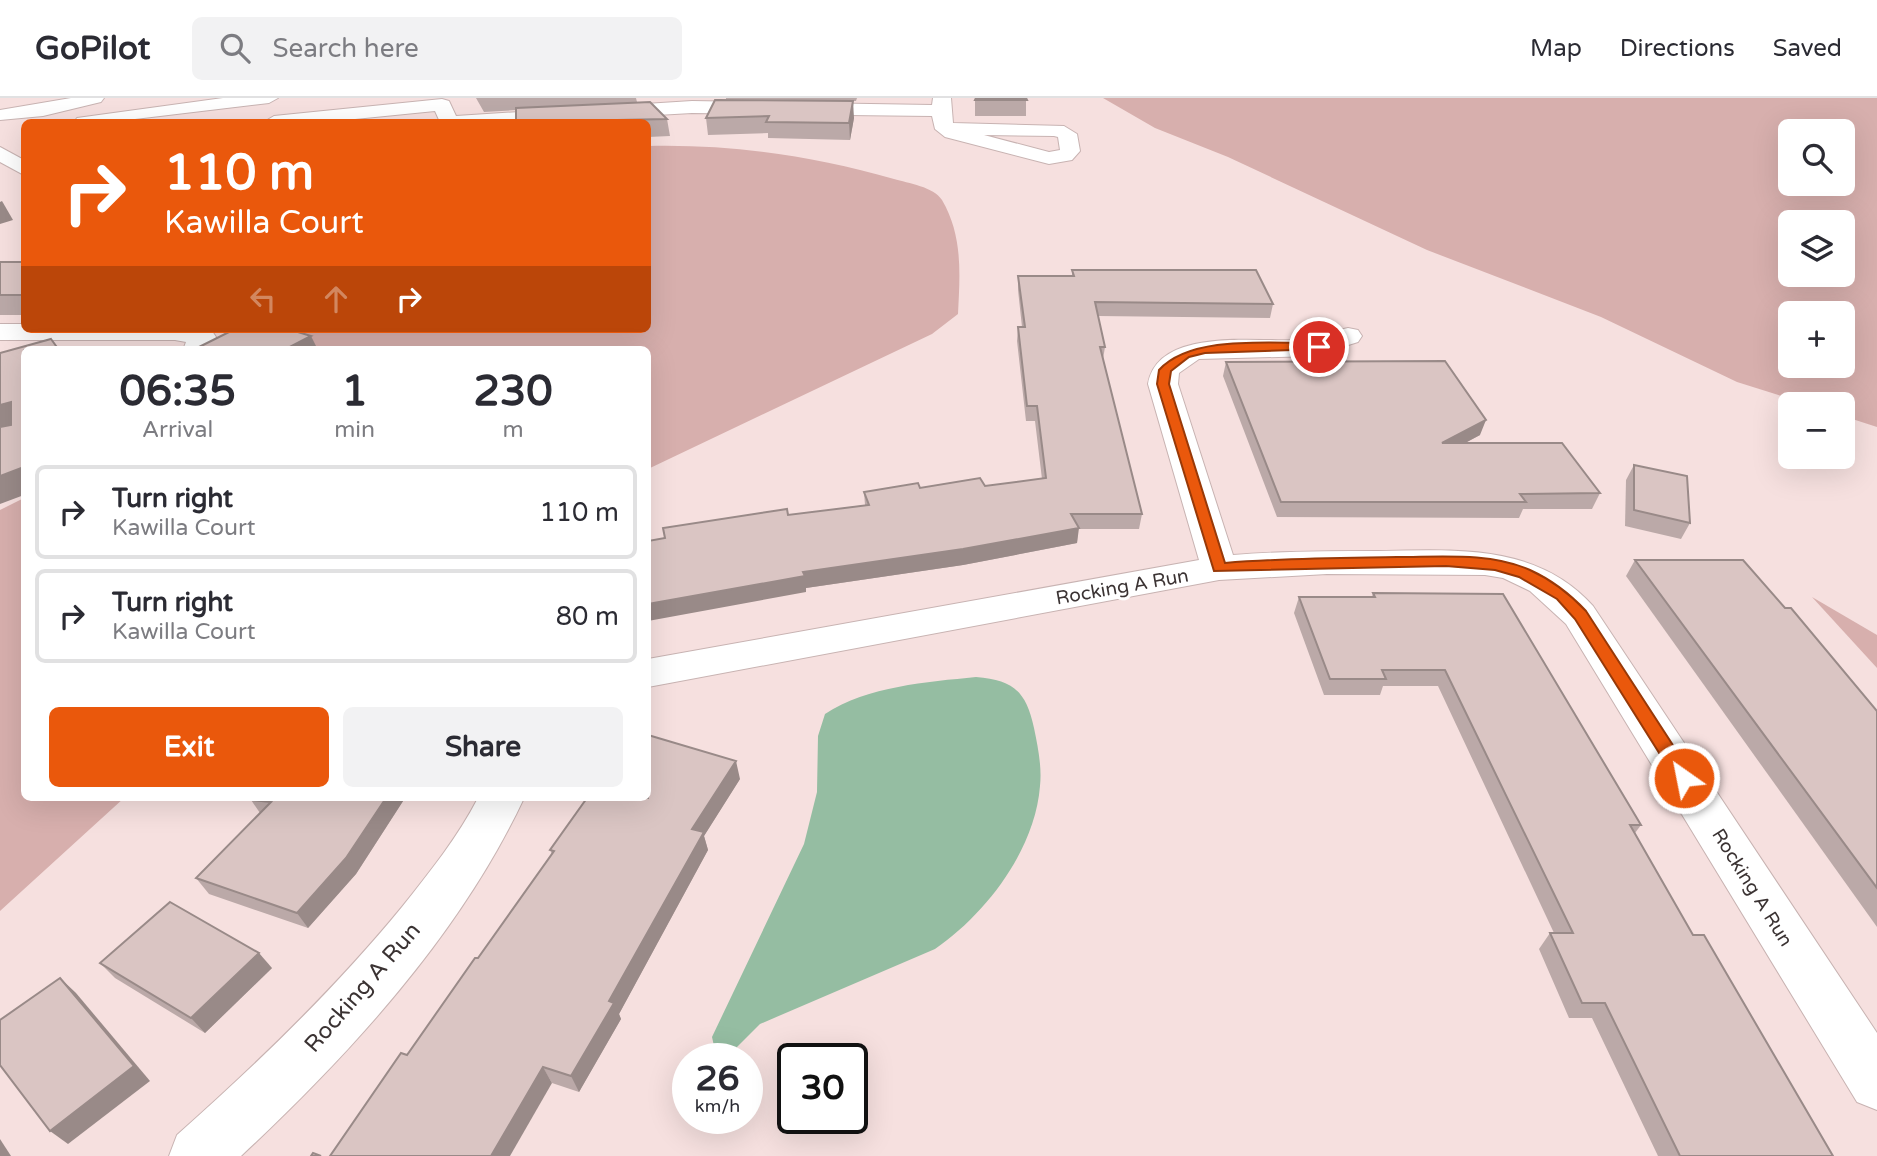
<!DOCTYPE html>
<html lang="en">
<head>
<meta charset="utf-8">
<style>
  :root { --surface:#fff; --page:#f2f2f3; --text:#2b2b33; --muted:#7c7c81; --line:#e1e1e2; --accent:#ea580c }
  body { margin:0; font-family:"Varela Round",sans-serif; background:var(--page); color:var(--text); height:100vh; display:flex; flex-direction:column; font-size:26px; white-space:nowrap }
  * { box-sizing:border-box; margin:0 }
  p { font-size:23px; color:var(--muted) }
  .icon { flex:none; width:38px; height:38px; fill:none; stroke:currentColor; stroke-width:2; stroke-linecap:round; stroke-linejoin:round }
  .map { position:relative; flex:1; overflow:hidden }
  .details { position:absolute; left:21px; top:248px; width:630px; height:455px; display:flex; flex-direction:column; background:var(--surface); border-radius:10px; box-shadow:0 7px 28px #0002 }
  .details>* { flex:none }
  .top-card { position:absolute; left:21px; top:21px; width:630px; height:214px; border-radius:10px; box-shadow:0 7px 28px #0002; background:#ea580c; color:#fff; overflow:hidden }
  .controls { position:absolute; left:1778px; top:21px; display:grid; gap:14px }
  .controls a { display:grid; place-items:center; width:77px; height:77px; border-radius:10px; background:var(--surface); box-shadow:0 7px 28px #0002; font-size:35px }
  .speed { position:absolute; left:672px; top:945px; display:flex; gap:14px; font-size:35px; font-weight:700; text-align:center }
  .speed>* { display:grid; place-content:center; width:91px; height:91px; border-radius:50%; background:var(--surface); box-shadow:0 7px 28px #0002; line-height:1 }
  .speed small { font-size:18px; font-weight:400 }
  .speed .limit { border:4px solid #111; border-radius:10px; background:#fff; color:#111 }
  .pin { position:absolute; display:grid; place-items:center; width:60px; height:60px; color:#fff; margin:-30px; border:4px solid #fff; border-radius:50%; box-shadow:0 2px 7px #0007 }
  .me { position:absolute; width:77px; margin:-38px; rotate:327deg; stroke-linejoin:round; filter:drop-shadow(0 0 5px #0008) }
  .turn { display:flex; align-items:center; gap:24px; height:147px; padding:0 28px; font-size:32px }
  .turn .icon { width:91px; height:91px; stroke-width:2.5 }
  .turn b { display:block; font-size:49px; line-height:60px }
  .lanes { display:flex; align-items:center; height:66px; padding:0 28px; background:#0003; justify-content:center; gap:35px; direction:ltr }
  .lanes .off { opacity:.35 }
  .eta { display:flex; justify-content:space-evenly; align-items:center; height:119px; text-align:center }
  .eta b { font-size:42px; font-weight:700; line-height:49px }
  .primary-button { display:flex; gap:14px; margin-top:auto; padding:14px 28px }
  .primary-button a { flex:1; height:80px; border-radius:10px; background:var(--accent); color:#fff; font-size:28px; font-weight:700; line-height:80px; text-align:center }
  .primary-button a+a { background:var(--page); color:var(--text) }
  ul { padding:0; list-style:none }
  li { display:flex; align-items:center; gap:21px; height:94px; margin:0 14px 10px; padding:0 14px; border:4px solid var(--line); border-radius:10px }
  li div { flex:1 }
  li b { display:block; font-size:26px }
  li em { font-style:normal }
  header { display:flex; align-items:center; gap:42px; box-sizing:border-box; height:98px; padding:0 35px; background:var(--surface); border-bottom:2px solid var(--line) }
  header strong { font-size:33px }
  nav { display:flex; gap:38px; margin-inline-start:auto; font-size:24px }
  .search { width:490px; height:63px; background:var(--page); display:flex; align-items:center; gap:18px; box-sizing:border-box; padding:0 24px; border-radius:10px; color:var(--muted); font-size:26px }
  .map>svg:first-child { display:block }
  .green { fill:#d7afad; fill-rule:evenodd }
  .water { fill:#95bda2 }
  .lines { fill:none; stroke-linecap:round; stroke-linejoin:round }
  .minor-casing { stroke:#c8b3b2; stroke-width:2 }
  .minor { fill:#fff; fill-rule:evenodd }
  .wall { fill:#bba9a8 }
  .shaded-wall { fill:#998a88 }
  .building { fill:#dac5c3; stroke:#998a88; stroke-width:2 }
  .route { fill:#ea580c; stroke:#983908; stroke-width:2 }
  .labels { text-anchor:middle; stroke-width:6; stroke-linejoin:round; paint-order:stroke }
  .street-label { font-size:19px; fill:#3b3333; stroke:#fff }
  .near-street-label { font-size:23px; fill:#3b3333; stroke:#fff }
</style>
</head>
<body>
<header>
<strong>GoPilot</strong>
<div class="search"><svg class="icon" aria-label="search" viewBox="0 0 24 24"><circle cx="10" cy="10" r="6"/><path d="M15 15l6 6"/></svg>Search here</div>
<nav><a>Map</a><a>Directions</a><a>Saved</a></nav>
</header>
<div class="map">
<svg width="1877" height="1058" viewBox="0 0 1877 1058">
  <rect width="100%" height="100%" fill="#f6e0df"/>
  <g class="green">
    <path d="M1103 0H1877V329L1843 318V306H1807L1737 284 1601 219 1427 152 1228 59 1155 30ZM1790 33H1843V86H1790ZM1790 124H1843V177H1790ZM1790 215H1843V268H1790Z"/>
    <path d="M648 48C732 46 813 58 894 81 908 85 934 89 942 102 963 138 960 176 958 216L932 236 648 371V252H232L251 231H648Z"/>
    <path d="M24 400V700H124L0 813V412Z"/>
    <path d="M1812 499 1877 537V570Z"/>
  </g>
  <path class="water" d="M976 579C1013 582 1026 593 1034 630 1038 649 1042 669 1040 688 1035 752 986 816 935 851L760 926 729 957H716L712 939 804 746 817 694 818 638 825 616C868 588 927 584 976 579Z"/>
  <g class="lines">
    <g class="minor-casing">
      <g id="minor">
        <path d="M71 0H104L101 4 43 18 0 22V12Z"/>
        <path d="M223 0H278L269 5 110 24H74L77 20Z"/>
        <path d="M933 0H951L953 25 1064 28 1077 36 1080 53 1072 62 1049 66 945 39 935 31 932 18 692 15 534 24H440L435 13 325 24H264L274 18 442 1 449 3 456 18 692 3 932 7ZM984 37 1054 38 1058 39 1060 52 1049 54Z"/>
        <path d="M0 49 24 62V77L0 64Z"/>
        <path d="M0 226H24V231H203L212 233 216 239 211 252H183L186 244 175 242H0Z"/>
        <path d="M1348 230 1358 232 1362 238 1358 244 1313 258 1199 261 1179 275 1178 286 1233 457C1281 453 1330 453 1378 453 1455 452 1537 445 1593 508L1877 935V1012L1857 1004 1566 526 1530 493 1503 480 1485 477 1327 476 1219 482 648 589V561L1199 462 1148 286C1158 227 1262 245 1306 242 1320 241 1334 233 1348 230Z"/>
        <path d="M478 700H524C460 837 350 956 241 1058H169L177 1037C257 966 334 892 402 809 429 775 458 739 478 700Z"/>
      </g>
    </g>
    <use href="#minor" class="minor"/>
  </g>
  <g class="wall">
    <path d="M476 0H636L637 4 667 21 670 38 648 39V24H516V12L484 14Z"/>
    <path d="M726 0H857L856 3 726 1Z"/>
    <rect x="975" y="0" width="51" height="18"/>
    <path d="M715 2 854 20 850 42 768 40V35L708 37 706 20Z"/>
    <rect x="0" y="164" width="24" height="53"/>
    <path d="M1072 172 1273 206 1270 220 1098 218 1105 249 1103 261 1142 416 1139 431H1078L1077 445 963 467 806 490V494L788 417 865 407 864 394 920 390 985 388 1042 381 1035 323H1026L1017 243 1018 229H1022L1018 192V178H1072Z"/>
    <path d="M1226 264 1480 337 1465 345 1600 395 1592 411H1523L1519 420 1277 419 1223 278Z"/>
    <path d="M1634 367 1690 425 1681 441 1625 428 1626 382Z"/>
    <path d="M1635 462 1785 510 1877 613V829L1626 478Z"/>
    <path d="M1373 495 1641 727 1635 735 1693 837 1833 1058H1658L1592 920H1569L1539 851 1550 835H1554L1438 588H1383L1380 597H1324L1294 515 1299 499H1372Z"/>
    <path d="M740 681 704 738 708 752 619 916 621 921 579 994 552 985 478 860 552 756 550 752Z"/>
    <path d="M252 700H405L356 776 308 830 209 796 196 780 260 715 251 702Z"/>
    <path d="M100 865 272 870 205 935 115 880Z"/>
  </g>
  <g class="shaded-wall">
    <path d="M853 3 854 20 850 42 849 25Z"/>
    <path d="M2 103 13 122 0 126V104Z"/>
    <path d="M311 238 318 252H284Z"/>
    <path d="M11 304 24 324 0 332V307Z"/>
    <path d="M1486 322 1480 337 1437 360 1442 345Z"/>
    <path d="M24 369V397L0 406V378Z"/>
    <path d="M1079 430 1077 445 963 467 806 490V494L648 523V506L803 474Z"/>
    <path d="M736 663 740 681 704 738 708 752 619 916 621 921 579 994 571 978 609 903 692 731Z"/>
    <path d="M386 700H405L356 776 308 830 297 815Z"/>
    <path d="M259 855 272 870 205 935 191 920Z"/>
    <path d="M60 880 76 895 150 983 68 1046 50 1033Z"/>
    <path d="M543 969 552 985 510 1058H491Z"/>
    <path d="M0 1041 11 1058H0Z"/>
  </g>
  <g class="building">
    <path d="M976 0H1026L1027 2H975Z"/>
    <path d="M715 2 853 3 849 25 766 24 769 18 706 20Z"/>
    <path d="M650 4 667 21 516 24V10Z"/>
    <rect x="0" y="164" width="24" height="33"/>
    <path d="M1072 172H1256L1273 206 1095 204 1105 249H1100L1142 416H1071L1079 430 963 451 803 474 805 478 648 506V443L665 440 663 430 787 411 788 417 869 407 864 394 918 385 920 390 980 380 985 388 1046 380 1037 308H1027L1018 229H1025L1018 178H1074Z"/>
    <path d="M235 231H288L311 238 284 252H193Z"/>
    <path d="M51 241 59 252H24V369L0 378V329L11 327V304L0 307V255Z"/>
    <path d="M1445 263 1486 322 1442 345H1562L1600 395 1520 396 1526 404H1281L1226 264Z"/>
    <path d="M1634 367 1687 378 1690 425 1634 412Z"/>
    <path d="M1635 462H1743L1785 510H1791L1877 613V790Z"/>
    <path d="M1373 495 1503 496 1641 727H1630L1693 837H1704L1833 1058H1680L1605 905H1582L1550 835H1573L1445 572H1382L1386 581H1330L1299 499H1375Z"/>
    <path d="M648 637 736 663 692 731 704 734 609 903 614 905 571 978 543 969 491 1058H330L401 955 407 957 475 860H478L554 753 550 752 587 700H648Z"/>
    <path d="M252 700H386L346 760 297 815 196 780 271 704 251 702Z"/>
    <path d="M170 804 259 855 191 920 100 865Z"/>
    <path d="M60 880 134 968 50 1033 0 967V922Z"/>
    <path d="M313 1055 321 1058H311Z"/>
  </g>
  <path class="route" d="M1319 245 1325 249 1323 251 1205 255 1189 259 1171 273 1169 286 1225 465C1283 460 1340 460 1397 459 1440 459 1490 454 1530 472 1552 482 1570 496 1586 513L1691 675 1693 680 1691 685H1678L1575 521 1557 501 1519 479 1495 472 1446 468 1214 473 1157 286 1159 272C1192 236 1272 246 1319 245Z"/>
  <g class="labels">
    <g class="street-label">
      <text transform="translate(1122 488) rotate(-10)" y="7">Rocking A Run</text>
      <text transform="translate(1753 789) rotate(58)" y="7">Rocking A Run</text>
    </g>
    <g class="near-street-label">
      <text transform="translate(362 889) rotate(-49)" y="8">Rocking A Run</text>
    </g>
  </g>
</svg>
<div class="controls">
<a><svg class="icon" aria-label="search" viewBox="0 0 24 24"><circle cx="10" cy="10" r="6"/><path d="M15 15l6 6"/></svg></a>
<a><svg class="icon" aria-label="layers" viewBox="0 0 24 24"><path d="M12 4l9 5-9 5-9-5zM3 14l9 5 9-5"/></svg></a>
<a>+</a>
<a>−</a>
</div>
<div class="speed"><div>26<small>km/h</small></div><div class="limit">30</div></div>
<div class="pin" style="left:1319px;top:249px;background:#d93025"><svg class="icon" aria-label="arrive" viewBox="0 0 24 24"><path d="M6 21V4h12l-3 4 3 4H6"/></svg></div>
<svg class="me" style="left:1684px;top:680px" viewBox="-20 -20 40 40"><circle r="17" fill="#ea580c" stroke="#fff" stroke-width="3"/><path d="M0-11L8 9 0 5-8 9z" fill="#fff"/></svg>
<div class="top-card">
<div class="turn"><svg class="icon" aria-label="right" viewBox="0 0 24 24"><path d="M7 20v-9h11M14 6l5 5-5 5"/></svg><div><b>110 m</b>Kawilla Court</div></div>
<div class="lanes"><svg class="icon off" aria-label="left" viewBox="0 0 24 24"><path d="M17 20v-9H6M10 6l-5 5 5 5"/></svg><svg class="icon off" aria-label="ahead" viewBox="0 0 24 24"><path d="M12 20V5M6 11l6-6 6 6"/></svg><svg class="icon" aria-label="right" viewBox="0 0 24 24"><path d="M7 20v-9h11M14 6l5 5-5 5"/></svg></div>
</div>
<section class="details">
<div class="eta">
<div><b>06:35</b><p>Arrival</p></div>
<div><b>1</b><p>min</p></div>
<div><b>230</b><p>m</p></div>
</div>
<ul>
<li><svg class="icon" aria-label="right" viewBox="0 0 24 24"><path d="M7 20v-9h11M14 6l5 5-5 5"/></svg><div><b>Turn right</b><p>Kawilla Court</p></div><em>110 m</em></li>
<li><svg class="icon" aria-label="right" viewBox="0 0 24 24"><path d="M7 20v-9h11M14 6l5 5-5 5"/></svg><div><b>Turn right</b><p>Kawilla Court</p></div><em>80 m</em></li>
</ul>
<div class="primary-button"><a>Exit</a><a>Share</a></div>
</section>
</div>
</body>
</html>
